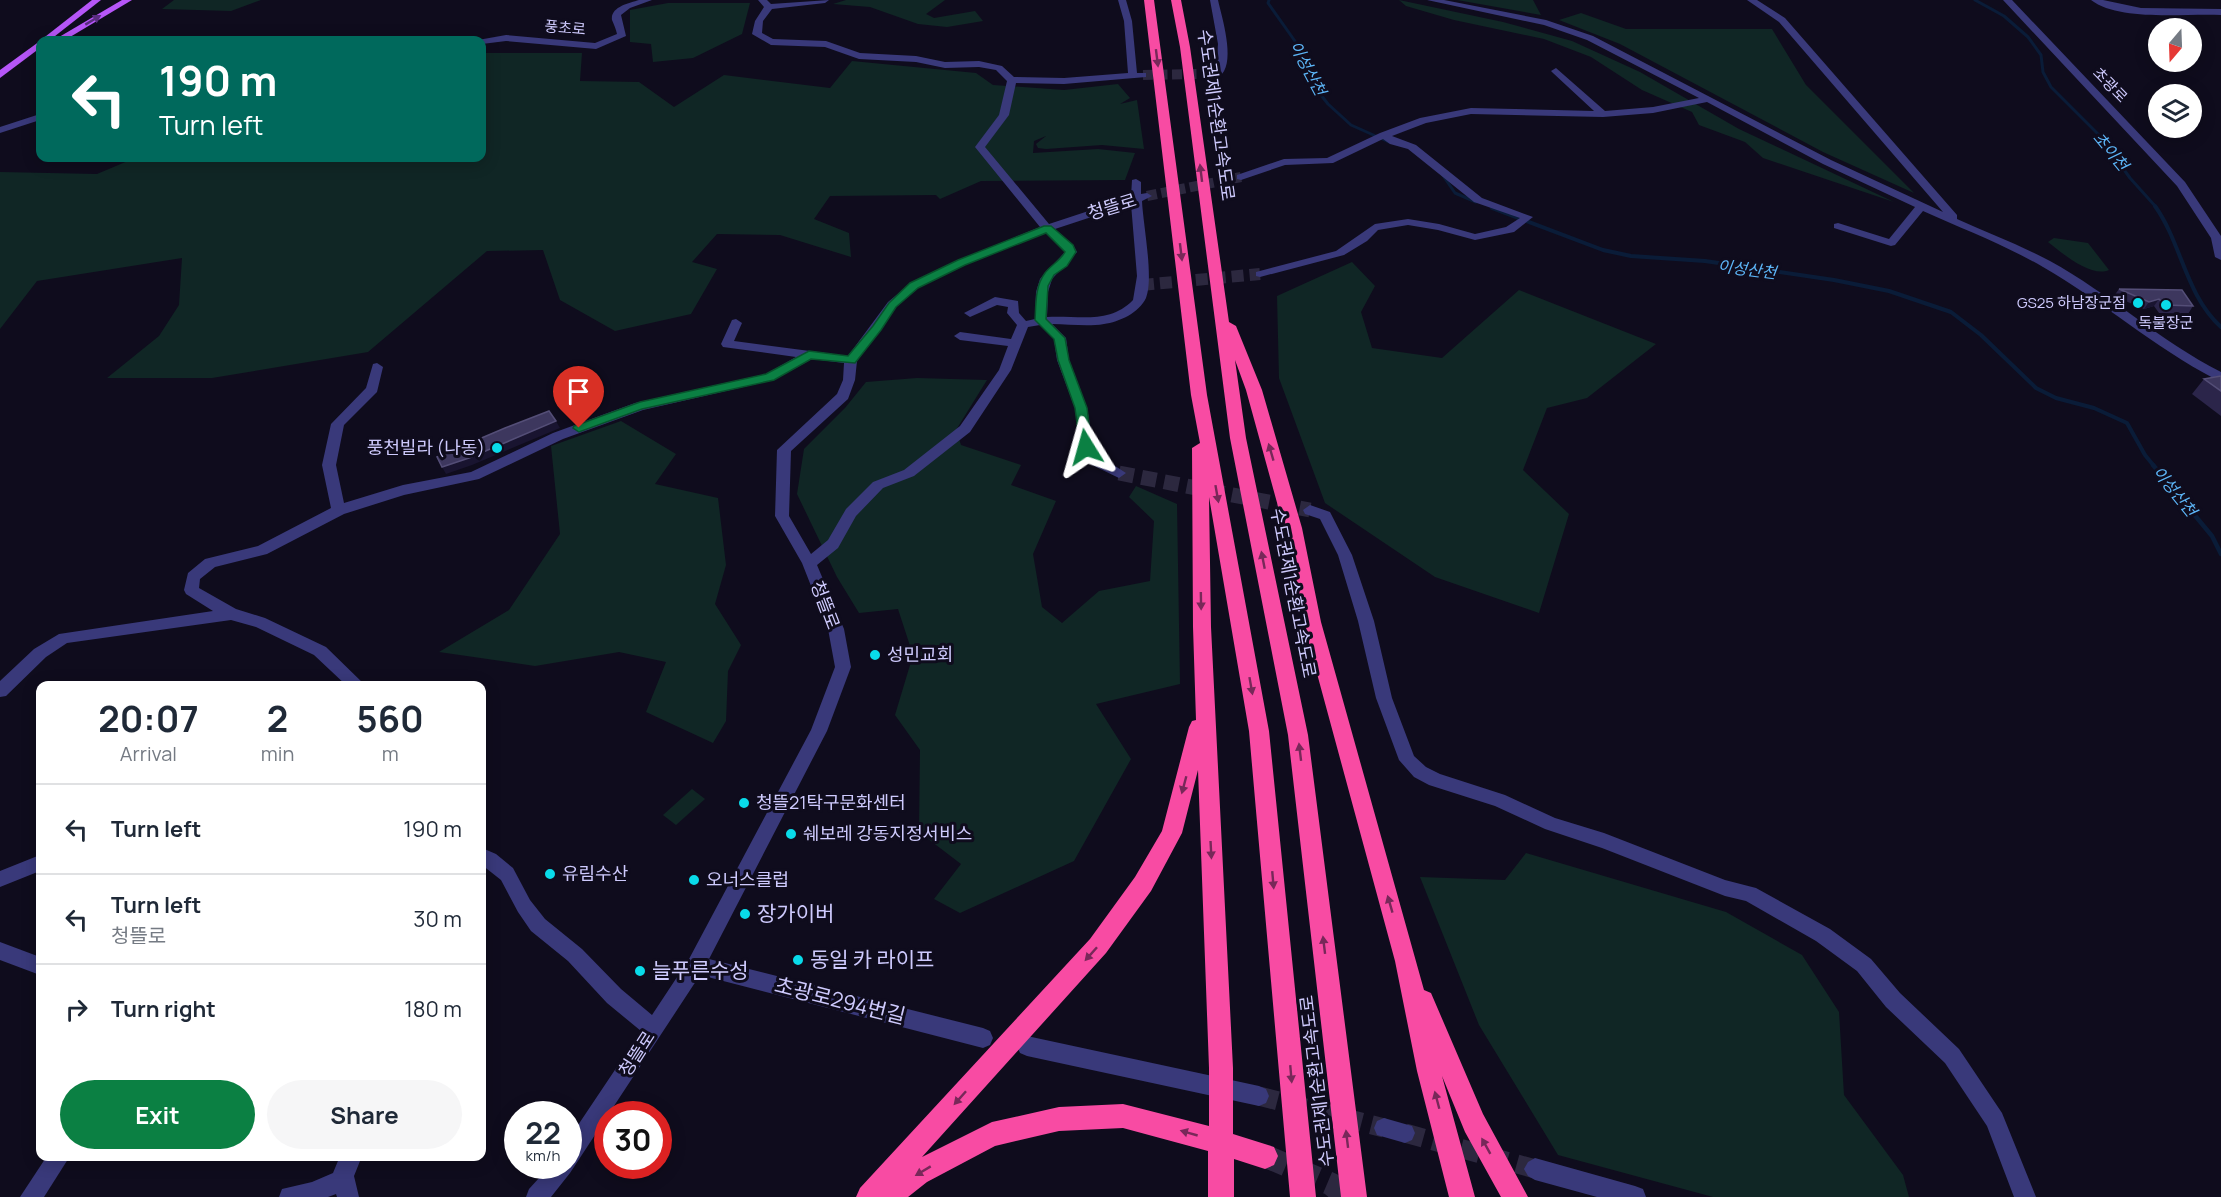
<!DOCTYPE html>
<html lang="en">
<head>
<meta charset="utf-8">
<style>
  :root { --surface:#fff; --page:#f6f6f7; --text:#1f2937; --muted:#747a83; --line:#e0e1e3; --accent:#0b8043 }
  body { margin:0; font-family:Manrope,"Noto Sans KR",sans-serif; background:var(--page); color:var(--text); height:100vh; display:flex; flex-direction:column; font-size:22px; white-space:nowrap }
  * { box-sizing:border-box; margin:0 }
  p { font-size:20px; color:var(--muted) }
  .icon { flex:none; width:33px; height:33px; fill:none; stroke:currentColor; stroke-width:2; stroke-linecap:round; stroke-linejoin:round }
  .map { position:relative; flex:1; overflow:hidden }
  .sheet { position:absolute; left:36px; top:681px; width:450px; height:480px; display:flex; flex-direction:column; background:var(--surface); border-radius:12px; box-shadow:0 3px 15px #0003 }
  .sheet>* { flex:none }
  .hud { position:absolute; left:36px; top:36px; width:450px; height:126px; border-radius:12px; box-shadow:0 3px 15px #0003; background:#00695c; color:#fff; overflow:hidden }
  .needle { width:39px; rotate:199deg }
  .tools { position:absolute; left:2148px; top:18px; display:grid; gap:12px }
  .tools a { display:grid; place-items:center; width:54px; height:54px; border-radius:50%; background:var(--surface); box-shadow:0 3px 15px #0003; font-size:30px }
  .speed { position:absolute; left:504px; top:1101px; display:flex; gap:12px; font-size:30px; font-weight:700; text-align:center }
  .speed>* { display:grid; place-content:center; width:78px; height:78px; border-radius:50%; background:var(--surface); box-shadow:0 3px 15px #0003; line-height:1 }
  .speed small { font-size:15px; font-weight:400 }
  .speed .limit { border:9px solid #d22; background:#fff; color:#111 }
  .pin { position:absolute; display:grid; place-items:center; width:51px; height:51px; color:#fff; margin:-62px -26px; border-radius:50% 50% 50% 0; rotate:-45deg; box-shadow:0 0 6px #0007 }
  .pin .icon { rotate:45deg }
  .me { position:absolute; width:66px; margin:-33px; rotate:352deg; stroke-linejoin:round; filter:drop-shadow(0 0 4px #0008) }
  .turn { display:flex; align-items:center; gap:21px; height:126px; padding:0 24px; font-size:27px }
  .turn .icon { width:78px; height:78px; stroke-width:2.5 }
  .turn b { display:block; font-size:42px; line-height:51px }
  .eta { display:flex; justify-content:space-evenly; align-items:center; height:102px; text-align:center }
  .eta b { font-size:36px; font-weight:700; line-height:42px }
  .action { display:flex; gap:12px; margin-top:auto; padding:12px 24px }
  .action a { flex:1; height:69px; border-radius:36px; background:var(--accent); color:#fff; font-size:24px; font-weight:700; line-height:69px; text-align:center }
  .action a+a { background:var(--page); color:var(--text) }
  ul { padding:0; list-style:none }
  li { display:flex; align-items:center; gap:18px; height:90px; padding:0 24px; border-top:2px solid var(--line) }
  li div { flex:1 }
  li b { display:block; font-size:22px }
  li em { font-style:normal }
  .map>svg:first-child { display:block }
  .green { fill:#102625 }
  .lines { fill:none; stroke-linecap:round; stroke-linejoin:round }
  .stream-far2 { stroke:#0a1c38; stroke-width:3 }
  .stream-far1 { stroke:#0a1c38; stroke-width:4 }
  .stream { stroke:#0a1c38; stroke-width:4.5 }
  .minor-tunnel-far3 { stroke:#2c283f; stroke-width:10; stroke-dasharray:10 4.5; stroke-linecap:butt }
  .minor-tunnel-far2 { stroke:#2c283f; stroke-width:12; stroke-dasharray:12 6; stroke-linecap:butt }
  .minor-tunnel-far1 { stroke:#2c283f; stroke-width:15; stroke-dasharray:15 8; stroke-linecap:butt }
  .minor-tunnel { stroke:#2c283f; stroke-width:19; stroke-dasharray:19 10; stroke-linecap:butt }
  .highway-tunnel { stroke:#2c283f; stroke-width:23; stroke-dasharray:23 11; stroke-linecap:butt }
  .minor { fill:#39397a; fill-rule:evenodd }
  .major { fill:#b656f8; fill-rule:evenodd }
  .highway { fill:#f84ba3; fill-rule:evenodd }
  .wall { fill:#2b254a }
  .shaded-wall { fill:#191430 }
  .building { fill:#3d375e; stroke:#544e77; stroke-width:1.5 }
  .oneway { fill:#5a2d80 }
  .oneway2 { fill:#782859 }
  .route { fill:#0b8043; stroke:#07532c; stroke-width:1.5 }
  .poi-dot { fill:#09dbea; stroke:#0f0c1d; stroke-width:2 }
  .labels { text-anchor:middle; stroke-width:6; stroke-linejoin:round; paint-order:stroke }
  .far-street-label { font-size:15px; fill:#cecafd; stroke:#0f0c1d }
  .far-poi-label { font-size:15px; fill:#cecafd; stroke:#0f0c1d; text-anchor:end }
  .far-water-label { font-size:16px; font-style:italic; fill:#5db6f8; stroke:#0f0c1d }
  .street-label { font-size:18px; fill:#cecafd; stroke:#0f0c1d }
  .poi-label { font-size:18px; fill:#cecafd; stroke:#0f0c1d; text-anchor:start }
  .near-poi-label { font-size:21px; fill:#cecafd; stroke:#0f0c1d; text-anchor:start }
  .near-street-label { font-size:21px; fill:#cecafd; stroke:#0f0c1d }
</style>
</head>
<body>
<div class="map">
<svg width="2221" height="1197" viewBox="0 0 2221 1197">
  <rect width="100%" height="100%" fill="#0f0c1d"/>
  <g class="green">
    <path d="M174 0H261L231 11 162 9Z"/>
    <path d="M846 0H945L926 14 934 18 975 11 983 21 947 27 918 24 870 7 833 4Z"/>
    <path d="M1399 0 1503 22 1572 41 1640 72 1739 129 1894 202 1763 158 1745 142 1699 125 1692 112 1642 90 1591 57 1544 39 1454 20 1406 6Z"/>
    <path d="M1457 0H1533L1541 15Z"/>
    <path d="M668 3H750L742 34 693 58 653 62 651 44 630 42V10Z"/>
    <path d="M1581 13 1626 29H1772L1806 85 1914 193 1823 152 1620 44 1559 20Z"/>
    <path d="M482 53H582L580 81 639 82 674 107 724 75 830 88 852 61 976 73 993 85 1064 90 1118 84 1130 98 1120 104 1137 100 1144 149 1102 145 1046 149 1038 148 1036 144 1046 136 1034 141 1033 153 1098 149 1135 153 1125 180 981 181 940 199 936 195 830 196 814 219 849 233 851 257 780 235 717 234 692 262 717 269 691 314 615 331 560 300 543 250 487 251 368 352 212 378H107L159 336 179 305 182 258 37 281 0 329V172L97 174 135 158H482Z"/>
    <path d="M2054 238 2088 243 2109 270C2091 278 2062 253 2048 242Z"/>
    <path d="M1352 262 1375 286 1361 312 1372 348 1442 358 1519 290 1656 344 1587 398 1547 408 1523 470 1569 514 1539 613 1435 577 1325 503 1279 378 1277 296Z"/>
    <path d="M917 378 987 380 956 430 961 445 1021 465 1011 485 1056 501 1033 554 1042 607 1062 623 1099 591 1150 581 1154 521 1129 497 1136 486 1177 504 1180 684 1096 704 1131 759 1074 861 960 913 934 899 961 864 919 832 920 750 895 715 913 655 898 609 859 613 837 577 797 494 804 449 845 408 866 382Z"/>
    <path d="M621 421 676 454 655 484 718 498 726 565 715 604 741 645 728 671 726 721 713 743 646 712 666 662 619 652 535 666 439 652 509 610 560 534 551 446Z"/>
    <path d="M692 789 705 799 676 825 663 815Z"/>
    <path d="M1526 853 1726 912 1802 955 1839 1012 1844 1095 1903 1175 1909 1197H1713L1558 1155 1479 1025 1420 877 1505 880Z"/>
  </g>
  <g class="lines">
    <g class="stream-far2">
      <path d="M1269 0 1268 3 1297 44 1311 70 1317 90 1328 104 1351 125 1389 142"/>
      <path d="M1975 0 2004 16 2028 37 2041 55 2043 72 2051 87 2099 135 2130 178 2156 207"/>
      <path d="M1442 174 1455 193 1476 202"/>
    </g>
    <g class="stream-far1">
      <path d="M2155 206C2182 244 2185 294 2221 327"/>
      <path d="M1492 208 1603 250 1631 256 1705 261 1834 280 1889 291 1951 312 1981 335 2036 388 2056 398 2094 408 2127 423 2145 455 2154 466"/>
    </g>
    <path class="stream" d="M2153 465 2212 536 2221 554"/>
    <g class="minor-tunnel-far3">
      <path d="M1143 75 1204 74"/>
      <path d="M1147 196 1241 177"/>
    </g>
    <path class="minor-tunnel-far2" d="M1142 285 1260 274"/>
    <path class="minor-tunnel-far1" d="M1119 473 1310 510"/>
    <g class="minor-tunnel">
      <path d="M1259 1096 1384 1128"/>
      <path d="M1405 1133 1535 1169"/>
    </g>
    <path class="highway-tunnel" d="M1265 1156 1331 1184 1346 1197"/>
    <g class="minor">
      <path d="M639 0H652L630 8 621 15 626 36 596 49 506 41 482 44V40H478L506 35 595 43 617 34C616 29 614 25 612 20 610 7 629 3 639 0Z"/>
      <path d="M758 0H767L771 4 829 0 825 3 772 9 763 21 762 33 773 39 826 41 860 53 916 56 945 62 979 61 1002 66 1014 77 1064 78 1128 73 1124 21 1118 0H1126L1132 21 1137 73H1146V77L1064 84 1016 83 1009 115 985 147 1049 224 1131 197 1132 180 1136 179 1141 182V194L1147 193 1152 196 1142 201C1143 224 1154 278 1146 298 1139 313 1119 322 1104 324 1087 327 1069 324 1052 324L1066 338 1069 360 1087 408 1095 453 1126 473 1119 478 1092 465 1082 455 1075 408 1057 360 1054 339 1040 325 1028 327 1011 370 970 432 914 476 883 488 856 516 838 548 817 565 844 629 851 667 827 731 709 959 983 1028 990 1031 993 1038 990 1045 983 1048 700 975 570 1173 551 1197H526L529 1189 550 1166H568V1140L641 1031 607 1003 568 961 531 931 518 912 501 880 482 865V848L496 854 513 868 530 900 545 919 582 949 621 989 652 1015 689 959 811 730 835 667 828 629 802 563 775 516 777 450 837 394 843 380 844 363 812 359 774 380 643 410 563 439 479 479 404 495 344 514 267 554 215 567 200 579 199 588 236 609 265 618 326 647 366 686H347L314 655 256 627 231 620 67 643 46 657 6 696 0 697V681L34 649 59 634 213 611 186 594 184 590 188 573 205 559 258 546 331 508 322 465 331 424 366 388 373 364 377 363 383 367 377 392 344 425 336 465 344 503 403 485 471 472 553 433 635 403 766 374 796 357 723 347 721 344 732 320 736 319 742 323 734 341 848 356 888 302 910 284 957 261 1040 227 975 147 999 115 1007 81 996 70 979 67 945 68 916 62 859 59 825 47 771 45 752 34 755 21 764 7ZM1131 204 1137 276 1133 300C1109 325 1078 315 1047 317L1048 292 1052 279 1077 252 1073 245 1055 229ZM1046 233 1065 252 1040 279 1036 292 1035 319 1026 321 1019 313 1018 301 995 297 964 313 970 317 997 305 1008 307 1007 313 1017 325 1011 339 960 332 954 336 960 340 1008 346 999 370 960 426 904 470 873 482 846 509 828 540 811 554 789 516 791 451 848 399 855 380 857 361 896 307 918 288 965 265Z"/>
      <path d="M1210 0H1218C1222 18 1235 59 1222 74L1201 76V72L1216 69 1218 44Z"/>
      <path d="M1427 0H1444L1546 20 1593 36 1831 160 1943 212 1779 22 1747 0H1757L1785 18 1957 215V219C1988 233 2020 245 2050 261 2110 294 2160 341 2221 372V379H2215C2154 347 2102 301 2043 267 2005 245 1963 229 1923 211L1895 245 1891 246 1834 228V224L1838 223 1889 239 1915 207 1823 164 1707 102 1653 113 1603 117 1471 114 1426 123 1392 136 1416 145 1482 198 1533 217 1514 232 1475 240 1438 230 1408 225 1378 230 1367 241 1344 255 1260 277 1256 276V272L1336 251 1375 224 1408 219 1439 224 1475 234 1506 227 1520 218 1474 202 1408 149 1390 144 1383 139 1333 163 1285 165 1241 180 1237 179V175L1284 159 1327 158 1380 133 1420 118 1471 108 1594 111 1553 73 1551 71 1556 68 1605 111 1653 107 1699 98 1587 40 1544 25Z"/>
      <path d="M2003 0H2012L2185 182 2221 236V260L2215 257 2211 238 2177 186Z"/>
      <path d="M2091 0H2103L2141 8 2221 9V15C2185 13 2120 22 2091 0Z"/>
      <path d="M40 114V120L0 133V127Z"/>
      <path d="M1310 505 1330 512 1352 555 1374 621 1392 698 1414 756 1426 767 1440 774 1505 795 1555 818 1604 833 1725 880 1756 888 1830 929 1871 959 1900 993 1959 1049 2002 1113 2036 1197H2014L1987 1126 1945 1063 1886 1007 1857 971 1816 941 1746 901 1725 896 1602 848 1545 829 1495 806 1429 785 1414 777 1399 760 1376 698 1358 621 1338 555 1320 519 1305 514 1303 510Z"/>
      <path d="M40 855V871L0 887V871Z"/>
      <path d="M0 942 40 957V975L0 960Z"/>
      <path d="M1027 1036 1259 1086 1266 1089 1269 1096 1266 1103 1259 1106 1027 1056 1020 1053 1017 1046 1020 1039Z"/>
      <path d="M1384 1118 1412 1126 1415 1133 1412 1140 1405 1143 1377 1135 1374 1128 1377 1121Z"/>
      <path d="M47 1156H70L44 1197H20Z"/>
      <path d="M340 1156H362L354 1176 359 1197H337L336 1194 328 1197H279L282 1189 312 1182 333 1173Z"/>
      <path d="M1535 1158 1635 1186 1643 1189 1646 1197H1597L1535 1180 1528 1176 1524 1169 1528 1162Z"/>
    </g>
    <g class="major">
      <path d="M92 0H101L50 40H41Z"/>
      <path d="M122 0H132L65 40H54Z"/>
      <path d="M40 41V48L0 78V70Z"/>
    </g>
    <g class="highway">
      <path d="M1144 0H1154L1207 395 1269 731 1316 1197H1290L1249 731 1209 497 1211 627 1233 1068V1134L1274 1147 1278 1156 1274 1165 1265 1169 1234 1159V1197H1208V1151L1123 1128 1059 1131 995 1146 927 1182 908 1197H856L860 1188 1090 939 1135 877 1162 831 1189 727 1192 721 1196 720 1193 627 1192 448 1200 443 1191 395ZM1198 770 1209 1068V1126L1123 1104 1059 1107 992 1122 922 1157 1106 953 1151 891 1182 833Z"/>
      <path d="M1171 0H1181L1190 47 1229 322 1236 326 1262 390 1302 528 1321 622 1424 990 1431 993 1483 1114 1528 1197H1501L1465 1132 1442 1076 1475 1197H1449L1417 1071 1395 961 1303 622 1284 528 1246 390 1235 360 1246 438 1308 735 1367 1197H1341L1288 735 1230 438 1180 47Z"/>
    </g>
  </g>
  <g class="wall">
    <path d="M2119 289 2193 306 2188 314 2159 313 2154 306 2144 309 2114 296Z"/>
    <path d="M2221 376V416L2192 394 2204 379Z"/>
  </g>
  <g class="shaded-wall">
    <path d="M2159 299 2154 306 2144 309 2149 302Z"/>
    <path d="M556 421 560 428 472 465 446 474 442 467Z"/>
  </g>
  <g class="building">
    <path d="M2119 289 2182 290 2193 306 2165 305 2159 299 2149 302Z"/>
    <path d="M2221 376V391L2204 379Z"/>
    <path d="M549 411 556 421 469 458 442 467 437 457 505 428Z"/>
  </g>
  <defs><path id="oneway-solid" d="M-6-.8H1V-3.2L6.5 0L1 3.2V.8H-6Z" transform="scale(1.5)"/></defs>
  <use class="oneway" href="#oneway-solid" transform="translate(93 20) rotate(-31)"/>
  <g class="oneway2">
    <use href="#oneway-solid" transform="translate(1157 58) rotate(83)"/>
    <use href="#oneway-solid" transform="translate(1201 173) rotate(-97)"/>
    <use href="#oneway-solid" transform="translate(1181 252) rotate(83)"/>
    <use href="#oneway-solid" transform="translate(1271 452) rotate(-106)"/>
    <use href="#oneway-solid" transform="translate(1217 494) rotate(80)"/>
    <use href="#oneway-solid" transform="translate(1263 560) rotate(-101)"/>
    <use href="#oneway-solid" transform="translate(1201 601) rotate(89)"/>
    <use href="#oneway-solid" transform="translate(1251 686) rotate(80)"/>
    <use href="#oneway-solid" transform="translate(1300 752) rotate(-97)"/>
    <use href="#oneway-solid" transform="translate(1184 785) rotate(105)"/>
    <use href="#oneway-solid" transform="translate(1211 850) rotate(87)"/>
    <use href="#oneway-solid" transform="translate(1273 880) rotate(85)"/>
    <use href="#oneway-solid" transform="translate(1390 904) rotate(-106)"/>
    <use href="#oneway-solid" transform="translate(1324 945) rotate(-97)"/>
    <use href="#oneway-solid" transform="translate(1091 954) rotate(132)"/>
    <use href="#oneway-solid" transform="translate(1291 1074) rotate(85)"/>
    <use href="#oneway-solid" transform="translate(960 1098) rotate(132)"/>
    <use href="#oneway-solid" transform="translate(1437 1100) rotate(-105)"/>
    <use href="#oneway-solid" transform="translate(1189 1133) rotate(-164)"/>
    <use href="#oneway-solid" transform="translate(1347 1139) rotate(-97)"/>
    <use href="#oneway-solid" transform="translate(1486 1146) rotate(-119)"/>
    <use href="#oneway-solid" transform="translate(923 1171) rotate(149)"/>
  </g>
  <path class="route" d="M1044 226H1051L1073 245 1076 252 1067 266 1054 275 1048 286 1046 319 1065 338 1069 360 1087 408 1092 447 1091 450H1082L1080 447 1075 408 1058 360 1054 339 1035 320C1036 304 1035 286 1045 273 1051 265 1060 261 1065 252L1046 233 965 265 918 288 896 307 881 330 855 363 811 359 774 380 642 409 579 432 573 428 574 426 640 402 766 374 809 351 848 356 873 326 889 303 910 283 958 260Z"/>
  <g class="poi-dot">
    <circle cx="2138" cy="303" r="6"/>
    <circle cx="2166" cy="305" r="6"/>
    <circle cx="497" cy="448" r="6"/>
    <circle cx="875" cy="655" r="6"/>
    <circle cx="744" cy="803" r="6"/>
    <circle cx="791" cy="834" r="6"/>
    <circle cx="550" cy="874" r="6"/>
    <circle cx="694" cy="880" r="6"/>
    <circle cx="745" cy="914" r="6"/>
    <circle cx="798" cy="960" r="6"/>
    <circle cx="640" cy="971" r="6"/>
  </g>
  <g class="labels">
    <g class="far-street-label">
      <text transform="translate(565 28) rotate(5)" y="5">풍초로</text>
      <text transform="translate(2110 85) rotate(46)" y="5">초광로</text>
    </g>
    <g class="far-poi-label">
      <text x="2126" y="308">GS25 하남장군점</text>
      <text x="2166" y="328" text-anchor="middle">독불장군</text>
    </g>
    <g class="far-water-label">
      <text transform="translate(1308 68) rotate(62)" y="6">이성산천</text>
      <text transform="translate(2111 151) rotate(50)" y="6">초이천</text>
      <text transform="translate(1747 269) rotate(7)" y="6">이성산천</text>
      <text transform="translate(2175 491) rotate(51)" y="6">이성산천</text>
    </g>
    <g class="street-label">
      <text transform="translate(1216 115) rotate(82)" y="6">수도권제1순환고속도로</text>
      <text transform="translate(1112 207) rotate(-17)" y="6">청뜰로</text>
      <text transform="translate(1293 593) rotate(79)" y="6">수도권제1순환고속도로</text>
      <text transform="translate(825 605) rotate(69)" y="6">청뜰로</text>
      <text transform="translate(637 1054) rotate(-57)" y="6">청뜰로</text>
      <text transform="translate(1317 1081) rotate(-97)" y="6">수도권제1순환고속도로</text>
    </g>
    <g class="poi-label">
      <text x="485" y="454" text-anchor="end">풍천빌라 (나동)</text>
      <text x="887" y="661">성민교회</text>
      <text x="756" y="809">청뜰21탁구문화센터</text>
      <text x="803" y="840">쉐보레 강동지정서비스</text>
      <text x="562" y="880">유림수산</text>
      <text x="706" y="886">오너스클럽</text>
    </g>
    <g class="near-poi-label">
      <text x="757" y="921">장가이버</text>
      <text x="810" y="967">동일 카 라이프</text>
      <text x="652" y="978">늘푸른수성</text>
    </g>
    <g class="near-street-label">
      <text transform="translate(840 1001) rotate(14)" y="7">초광로294번길</text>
    </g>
  </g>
</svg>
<div class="tools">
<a><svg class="needle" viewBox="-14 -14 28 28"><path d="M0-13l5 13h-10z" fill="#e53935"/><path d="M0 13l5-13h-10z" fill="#747a83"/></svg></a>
<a><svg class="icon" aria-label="layers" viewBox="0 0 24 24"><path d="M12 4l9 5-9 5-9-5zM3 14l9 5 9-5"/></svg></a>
</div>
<div class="speed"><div>22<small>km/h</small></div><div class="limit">30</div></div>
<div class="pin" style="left:579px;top:428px;background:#d93025"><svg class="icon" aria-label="arrive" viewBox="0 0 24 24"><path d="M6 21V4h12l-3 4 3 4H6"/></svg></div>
<svg class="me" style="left:1086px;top:447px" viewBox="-20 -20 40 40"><path d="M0-17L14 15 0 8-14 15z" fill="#0b8043" stroke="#fff" stroke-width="4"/></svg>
<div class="hud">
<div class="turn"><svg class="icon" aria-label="left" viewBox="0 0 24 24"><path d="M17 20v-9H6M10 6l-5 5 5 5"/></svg><div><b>190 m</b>Turn left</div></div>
</div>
<section class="sheet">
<div class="eta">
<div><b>20:07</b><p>Arrival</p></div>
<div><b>2</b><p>min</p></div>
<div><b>560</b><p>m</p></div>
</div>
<ul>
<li><svg class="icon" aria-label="left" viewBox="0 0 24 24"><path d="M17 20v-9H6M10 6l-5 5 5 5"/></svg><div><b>Turn left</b></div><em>190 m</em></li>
<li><svg class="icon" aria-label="left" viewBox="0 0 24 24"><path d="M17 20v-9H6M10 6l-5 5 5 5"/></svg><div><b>Turn left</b><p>청뜰로</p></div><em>30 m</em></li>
<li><svg class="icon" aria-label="right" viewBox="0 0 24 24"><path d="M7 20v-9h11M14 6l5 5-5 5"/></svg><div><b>Turn right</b></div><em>180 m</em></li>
</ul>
<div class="action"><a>Exit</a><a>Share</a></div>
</section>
</div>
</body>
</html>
